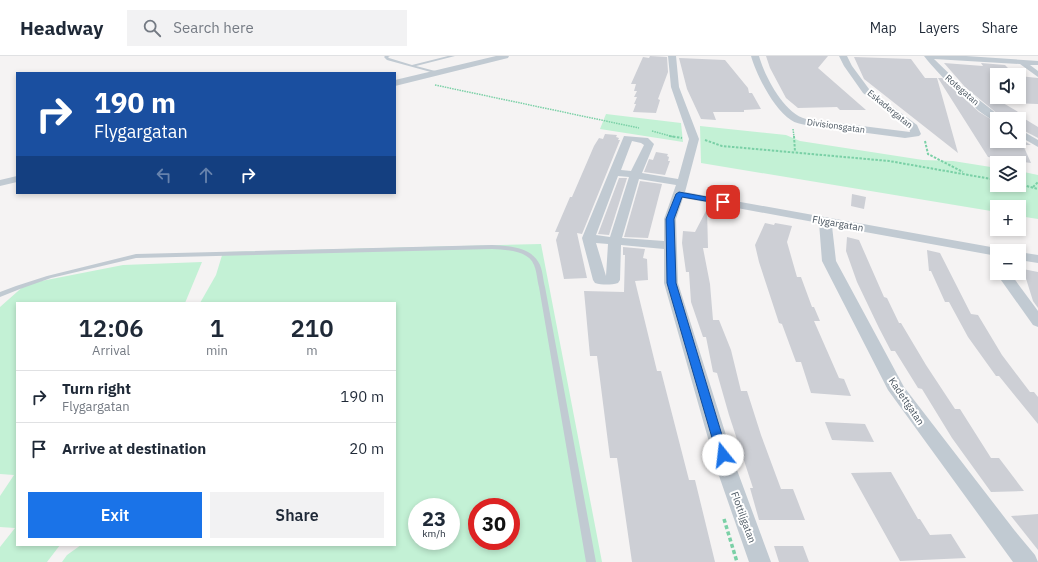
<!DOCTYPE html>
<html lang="en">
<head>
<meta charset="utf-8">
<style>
  :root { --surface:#fff; --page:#f2f2f3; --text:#1f2937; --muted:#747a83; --line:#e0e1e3; --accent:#1a73e8 }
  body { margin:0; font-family:"IBM Plex Sans",sans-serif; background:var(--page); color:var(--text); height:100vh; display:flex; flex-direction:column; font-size:15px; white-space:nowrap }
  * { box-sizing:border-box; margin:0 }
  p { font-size:13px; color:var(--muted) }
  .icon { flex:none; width:22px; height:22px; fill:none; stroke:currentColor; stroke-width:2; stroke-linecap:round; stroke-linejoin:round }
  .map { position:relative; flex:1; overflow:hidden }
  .sheet { position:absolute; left:16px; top:246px; width:380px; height:244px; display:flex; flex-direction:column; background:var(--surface); border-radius:0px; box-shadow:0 2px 6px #0003 }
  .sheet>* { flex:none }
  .banner { position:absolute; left:16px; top:16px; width:380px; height:122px; border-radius:0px; box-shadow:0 2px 6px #0003; background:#1a4fa0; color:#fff; overflow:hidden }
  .controls { position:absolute; left:990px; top:12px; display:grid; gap:8px }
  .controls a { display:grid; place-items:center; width:36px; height:36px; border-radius:0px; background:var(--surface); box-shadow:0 2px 6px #0003; font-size:20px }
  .speed { position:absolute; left:408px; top:442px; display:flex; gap:8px; font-size:20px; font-weight:700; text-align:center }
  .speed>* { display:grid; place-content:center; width:52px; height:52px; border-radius:50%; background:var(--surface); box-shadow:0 2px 6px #0003; line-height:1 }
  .speed small { font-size:10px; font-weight:400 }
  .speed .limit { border:6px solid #d22; background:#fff; color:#111 }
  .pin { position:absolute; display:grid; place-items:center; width:34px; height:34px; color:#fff; margin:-17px; border-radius:8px; box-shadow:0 2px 6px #0006 }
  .me { position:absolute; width:44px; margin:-22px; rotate:344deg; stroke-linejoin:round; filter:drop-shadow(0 0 3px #0008) }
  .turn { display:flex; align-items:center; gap:14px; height:84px; padding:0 12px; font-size:18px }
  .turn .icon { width:52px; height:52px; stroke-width:2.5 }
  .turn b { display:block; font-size:28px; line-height:34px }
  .lanes { display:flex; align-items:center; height:38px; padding:0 12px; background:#0003; justify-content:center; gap:20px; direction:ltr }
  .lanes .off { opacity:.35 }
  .eta { display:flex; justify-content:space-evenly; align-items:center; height:68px; text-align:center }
  .eta b { font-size:24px; font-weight:600; line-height:28px }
  .button { display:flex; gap:8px; margin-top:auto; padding:8px 12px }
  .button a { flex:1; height:46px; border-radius:0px; background:var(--accent); color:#fff; font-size:16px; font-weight:600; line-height:46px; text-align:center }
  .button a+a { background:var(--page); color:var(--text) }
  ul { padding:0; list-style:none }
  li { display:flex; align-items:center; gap:12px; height:52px; padding:0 12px; border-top:1px solid var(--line) }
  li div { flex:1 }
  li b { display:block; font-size:15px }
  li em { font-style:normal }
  header { display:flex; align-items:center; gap:24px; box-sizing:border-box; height:56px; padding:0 20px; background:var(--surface); border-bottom:1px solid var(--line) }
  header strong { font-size:19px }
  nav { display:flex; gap:22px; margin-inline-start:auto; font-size:14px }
  .search { width:280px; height:36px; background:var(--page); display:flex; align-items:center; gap:10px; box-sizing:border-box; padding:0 14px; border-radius:0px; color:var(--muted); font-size:15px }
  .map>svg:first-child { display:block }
  .green { fill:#c3f1d5; fill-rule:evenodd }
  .building { fill:#cdcfd5 }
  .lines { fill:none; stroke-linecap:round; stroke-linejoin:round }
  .path-far2 { stroke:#7ad0a6; stroke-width:1.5; stroke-dasharray:1.5 1; stroke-linecap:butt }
  .path-far1 { stroke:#7ad0a6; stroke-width:2; stroke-dasharray:2.5 1.5; stroke-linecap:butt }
  .path { stroke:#7ad0a6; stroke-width:3.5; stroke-dasharray:4 2.5; stroke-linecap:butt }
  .service { fill:#c1cad2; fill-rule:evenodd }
  .minor { fill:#c1cad2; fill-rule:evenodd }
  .route { fill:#1a73e8; stroke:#114b97 }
  .labels { text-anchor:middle; stroke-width:4; stroke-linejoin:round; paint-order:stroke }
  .far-street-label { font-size:9px; fill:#4a5661; stroke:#fff }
  .street-label { font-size:10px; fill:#4a5661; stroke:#fff }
</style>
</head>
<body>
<header>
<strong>Headway</strong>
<div class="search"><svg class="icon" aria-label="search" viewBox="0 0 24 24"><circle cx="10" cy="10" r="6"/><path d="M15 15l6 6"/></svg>Search here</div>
<nav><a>Map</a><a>Layers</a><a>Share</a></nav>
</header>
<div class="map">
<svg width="1038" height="506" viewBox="0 0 1038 506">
  <rect width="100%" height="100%" fill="#f5f3f3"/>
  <g class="green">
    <path d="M606 58 681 67 683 86 600 73Z"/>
    <path d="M700 70 786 79 800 85 923 104 953 105 997 112V129H1019V115L1038 119V163L1019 160V151H997V156L701 107Z"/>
    <path d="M541 188 602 506H62L67 499 81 489H395V247H200L216 219 223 196ZM417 451H451V485H417ZM477 451H511V485H477Z"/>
    <path d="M202 206 185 247H17V489H60L47 506H0V491L15 472 0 471V440L14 419 0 418V251L26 228 123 209Z"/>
  </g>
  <g class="building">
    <path d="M650 0 667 1 668 16 658 43 660 44 656 57 633 56 636 48H634L637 41H634L637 35H634L636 28H631L643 1 649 2Z"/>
    <path d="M766 0H828L818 12 866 54H840L837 51 798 52 786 42 770 12Z"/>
    <path d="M854 1 911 3 925 22H937L958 97 864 23Z"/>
    <path d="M679 2 725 4 748 32 749 37H752L761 53 744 54V56H713L716 64 701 63 687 33Z"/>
    <path d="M944 7 983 10 981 7 1005 9 1015 19H997V41H1019V20L1038 22V48L1003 47 1025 60H1020L1038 71V82L1019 72V63H1004L965 31Z"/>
    <path d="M938 22H942L979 56 997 67V85H1019V82L1031 89H1023L1031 107 988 101Z"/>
    <path d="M605 78 617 79 616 81 619 82 618 84H620L582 178 577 177 587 222 564 223 556 184 559 176H555L570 141H572L594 90 599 82 603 83Z"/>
    <path d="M656 96 668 98 667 100 669 101 668 105H670L665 119 644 116 649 103 653 104Z"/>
    <path d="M619 122H627L609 179 598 178Z"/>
    <path d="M640 125 662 128 648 182 624 181Z"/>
    <path d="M852 138 866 141 864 153 851 150Z"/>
    <path d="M707 153 708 192H703L710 228 713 264H719L731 294 741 335H747L761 379 781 433H793L805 464H759L750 432H753L729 359 717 317 713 316 706 281H703L691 246 689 216H686L682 187 683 175 695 176Z"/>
    <path d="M765 167 774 169 775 167 792 170 787 186 797 221H801L812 251H814L820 265H814L839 322 844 323 851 340 811 337 801 306H796L782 268 779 267 759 206 755 189Z"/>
    <path d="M847 181 859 184 884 241 887 242 899 267H901L926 309 955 353H960L991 402H999L1024 435 991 436 952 382 922 333 918 332 895 295H891L879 272 857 226 846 195Z"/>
    <path d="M623 191 645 193 643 202 647 203 648 224 635 225 657 315H661L689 424H695L715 506H632L617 402H610L597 300H590L584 235 624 236 625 199H623Z"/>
    <path d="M927 194 940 197 971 258 978 259 1002 299 1030 336H1034L1038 341V368L999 320H996L968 281 949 246H945L931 215H929Z"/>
    <path d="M1023 213 1038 216V252L1033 245Z"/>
    <path d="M825 366 865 368 874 386 832 384Z"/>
    <path d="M891 416 918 463H920L930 479 951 478 966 502 900 505 851 417Z"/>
    <path d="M1038 458V494L1011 460Z"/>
    <path d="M774 490H803L809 506H779Z"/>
  </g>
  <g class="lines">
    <g class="path-far2">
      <path d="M435 29 639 72"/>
      <path d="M793 73 794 81"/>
      <path d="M652 75 674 81"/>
    </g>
    <g class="path-far1">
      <path d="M669 80 682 82"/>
      <path d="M794 80 795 96"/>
      <path d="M705 84 722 90 889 105 997 124"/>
      <path d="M925 85 928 98 963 116"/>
      <path d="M1019 128 1038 133"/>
      <path d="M1033 131 1038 126"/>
    </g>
    <path class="path" d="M724 463 737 506"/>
    <g class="service">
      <path d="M385 0H390L388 1 389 2 412 9 448 0H455L416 10 439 16 440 17 438 18 387 4 384 1Z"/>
      <path d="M492 189C509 190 532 191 540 209 543 216 543 224 545 231L596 506H586L539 231C537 224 537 216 534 209 528 194 506 194 492 193L136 202 51 222 20 233 0 241V236L16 230 47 220 136 198Z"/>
    </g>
    <g class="minor">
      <path d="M496 0H509L508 2 395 30V24Z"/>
      <path d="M668 0H676L679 31 699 83 685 136 1002 193 1003 195H997V200L832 170 836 205 904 331 1015 475 1035 499 1038 506H1013L888 334 822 205 819 167 683 142 676 163 678 227 737 414 771 506H749L717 414 664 227V193L621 189 620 224 618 227C611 229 602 229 595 227L593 224 582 182 624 80 648 82 654 88 642 117 678 123 689 83 671 31ZM632 85 641 87 644 89 631 115 621 114ZM618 120 629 121 610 181 596 179ZM639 123 676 129 664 163V185L622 182ZM596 187 608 188 606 220Z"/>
      <path d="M751 0H759C765 21 784 57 806 63L910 76 909 72 863 37 844 10 839 0H847L852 10 869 33 917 69 921 78 919 80 905 82 806 69C801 68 795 67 791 64 773 52 757 20 751 0Z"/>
      <path d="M924 0H966L1038 5V9H1030L1038 15V21L1020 8 934 3 964 32 1001 61 1003 63H997V66C978 59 937 17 924 0Z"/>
      <path d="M1019 73 1038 84V91L1019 80Z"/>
      <path d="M17 120V126L0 130V124Z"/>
      <path d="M1019 196 1038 199V207L1019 204Z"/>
      <path d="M997 216V217H1010L1038 255V271L1033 269 996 217Z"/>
    </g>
  </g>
  <path class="route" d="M679 136 723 144 727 146 723 148 682 141 674 163 676 227 728 399 727 402 723 404 718 402 717 399 667 227 666 163 676 138Z"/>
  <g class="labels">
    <g class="far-street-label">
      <text transform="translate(962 34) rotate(41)" y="3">Rotegatan</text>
      <text transform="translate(890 53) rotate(39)" y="3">Eskadergatan</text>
      <text transform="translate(836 70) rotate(8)" y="3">Divisionsgatan</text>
    </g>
    <g class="street-label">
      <text transform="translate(838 167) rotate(10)" y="4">Flygargatan</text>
      <text transform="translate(907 345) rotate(56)" y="4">Kadettgatan</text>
      <text transform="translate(744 461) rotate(70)" y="4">Flottiljgatan</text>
    </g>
  </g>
</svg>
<div class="controls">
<a><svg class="icon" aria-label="sound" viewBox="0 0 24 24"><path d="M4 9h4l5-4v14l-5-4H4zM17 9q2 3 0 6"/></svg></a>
<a><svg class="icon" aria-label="search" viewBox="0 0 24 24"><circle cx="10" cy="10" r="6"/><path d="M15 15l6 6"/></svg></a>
<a><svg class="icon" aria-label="layers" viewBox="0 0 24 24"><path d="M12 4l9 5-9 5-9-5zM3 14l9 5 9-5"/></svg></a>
<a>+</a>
<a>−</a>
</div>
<div class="speed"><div>23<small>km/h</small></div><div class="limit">30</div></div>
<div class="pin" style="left:723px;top:146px;background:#d93025"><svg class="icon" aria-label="arrive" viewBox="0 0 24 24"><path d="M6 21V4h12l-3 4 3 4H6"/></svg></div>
<svg class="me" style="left:723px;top:399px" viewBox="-20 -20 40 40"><circle r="19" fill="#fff"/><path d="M0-13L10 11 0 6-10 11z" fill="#1a73e8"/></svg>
<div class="banner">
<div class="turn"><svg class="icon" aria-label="right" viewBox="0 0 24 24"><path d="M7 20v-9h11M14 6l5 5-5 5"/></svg><div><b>190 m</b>Flygargatan</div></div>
<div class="lanes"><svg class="icon off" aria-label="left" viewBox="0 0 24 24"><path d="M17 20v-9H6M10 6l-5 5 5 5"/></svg><svg class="icon off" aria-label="ahead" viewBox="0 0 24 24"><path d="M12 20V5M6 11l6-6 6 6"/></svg><svg class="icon" aria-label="right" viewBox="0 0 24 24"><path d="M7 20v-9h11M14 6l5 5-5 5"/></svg></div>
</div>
<section class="sheet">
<div class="eta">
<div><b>12:06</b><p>Arrival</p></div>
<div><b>1</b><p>min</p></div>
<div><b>210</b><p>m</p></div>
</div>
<ul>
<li><svg class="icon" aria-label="right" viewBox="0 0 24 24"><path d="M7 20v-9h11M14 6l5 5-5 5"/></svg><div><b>Turn right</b><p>Flygargatan</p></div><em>190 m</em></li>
<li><svg class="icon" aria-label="arrive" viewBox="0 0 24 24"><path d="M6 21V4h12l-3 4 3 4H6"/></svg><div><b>Arrive at destination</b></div><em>20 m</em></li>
</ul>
<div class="button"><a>Exit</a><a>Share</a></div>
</section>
</div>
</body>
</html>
